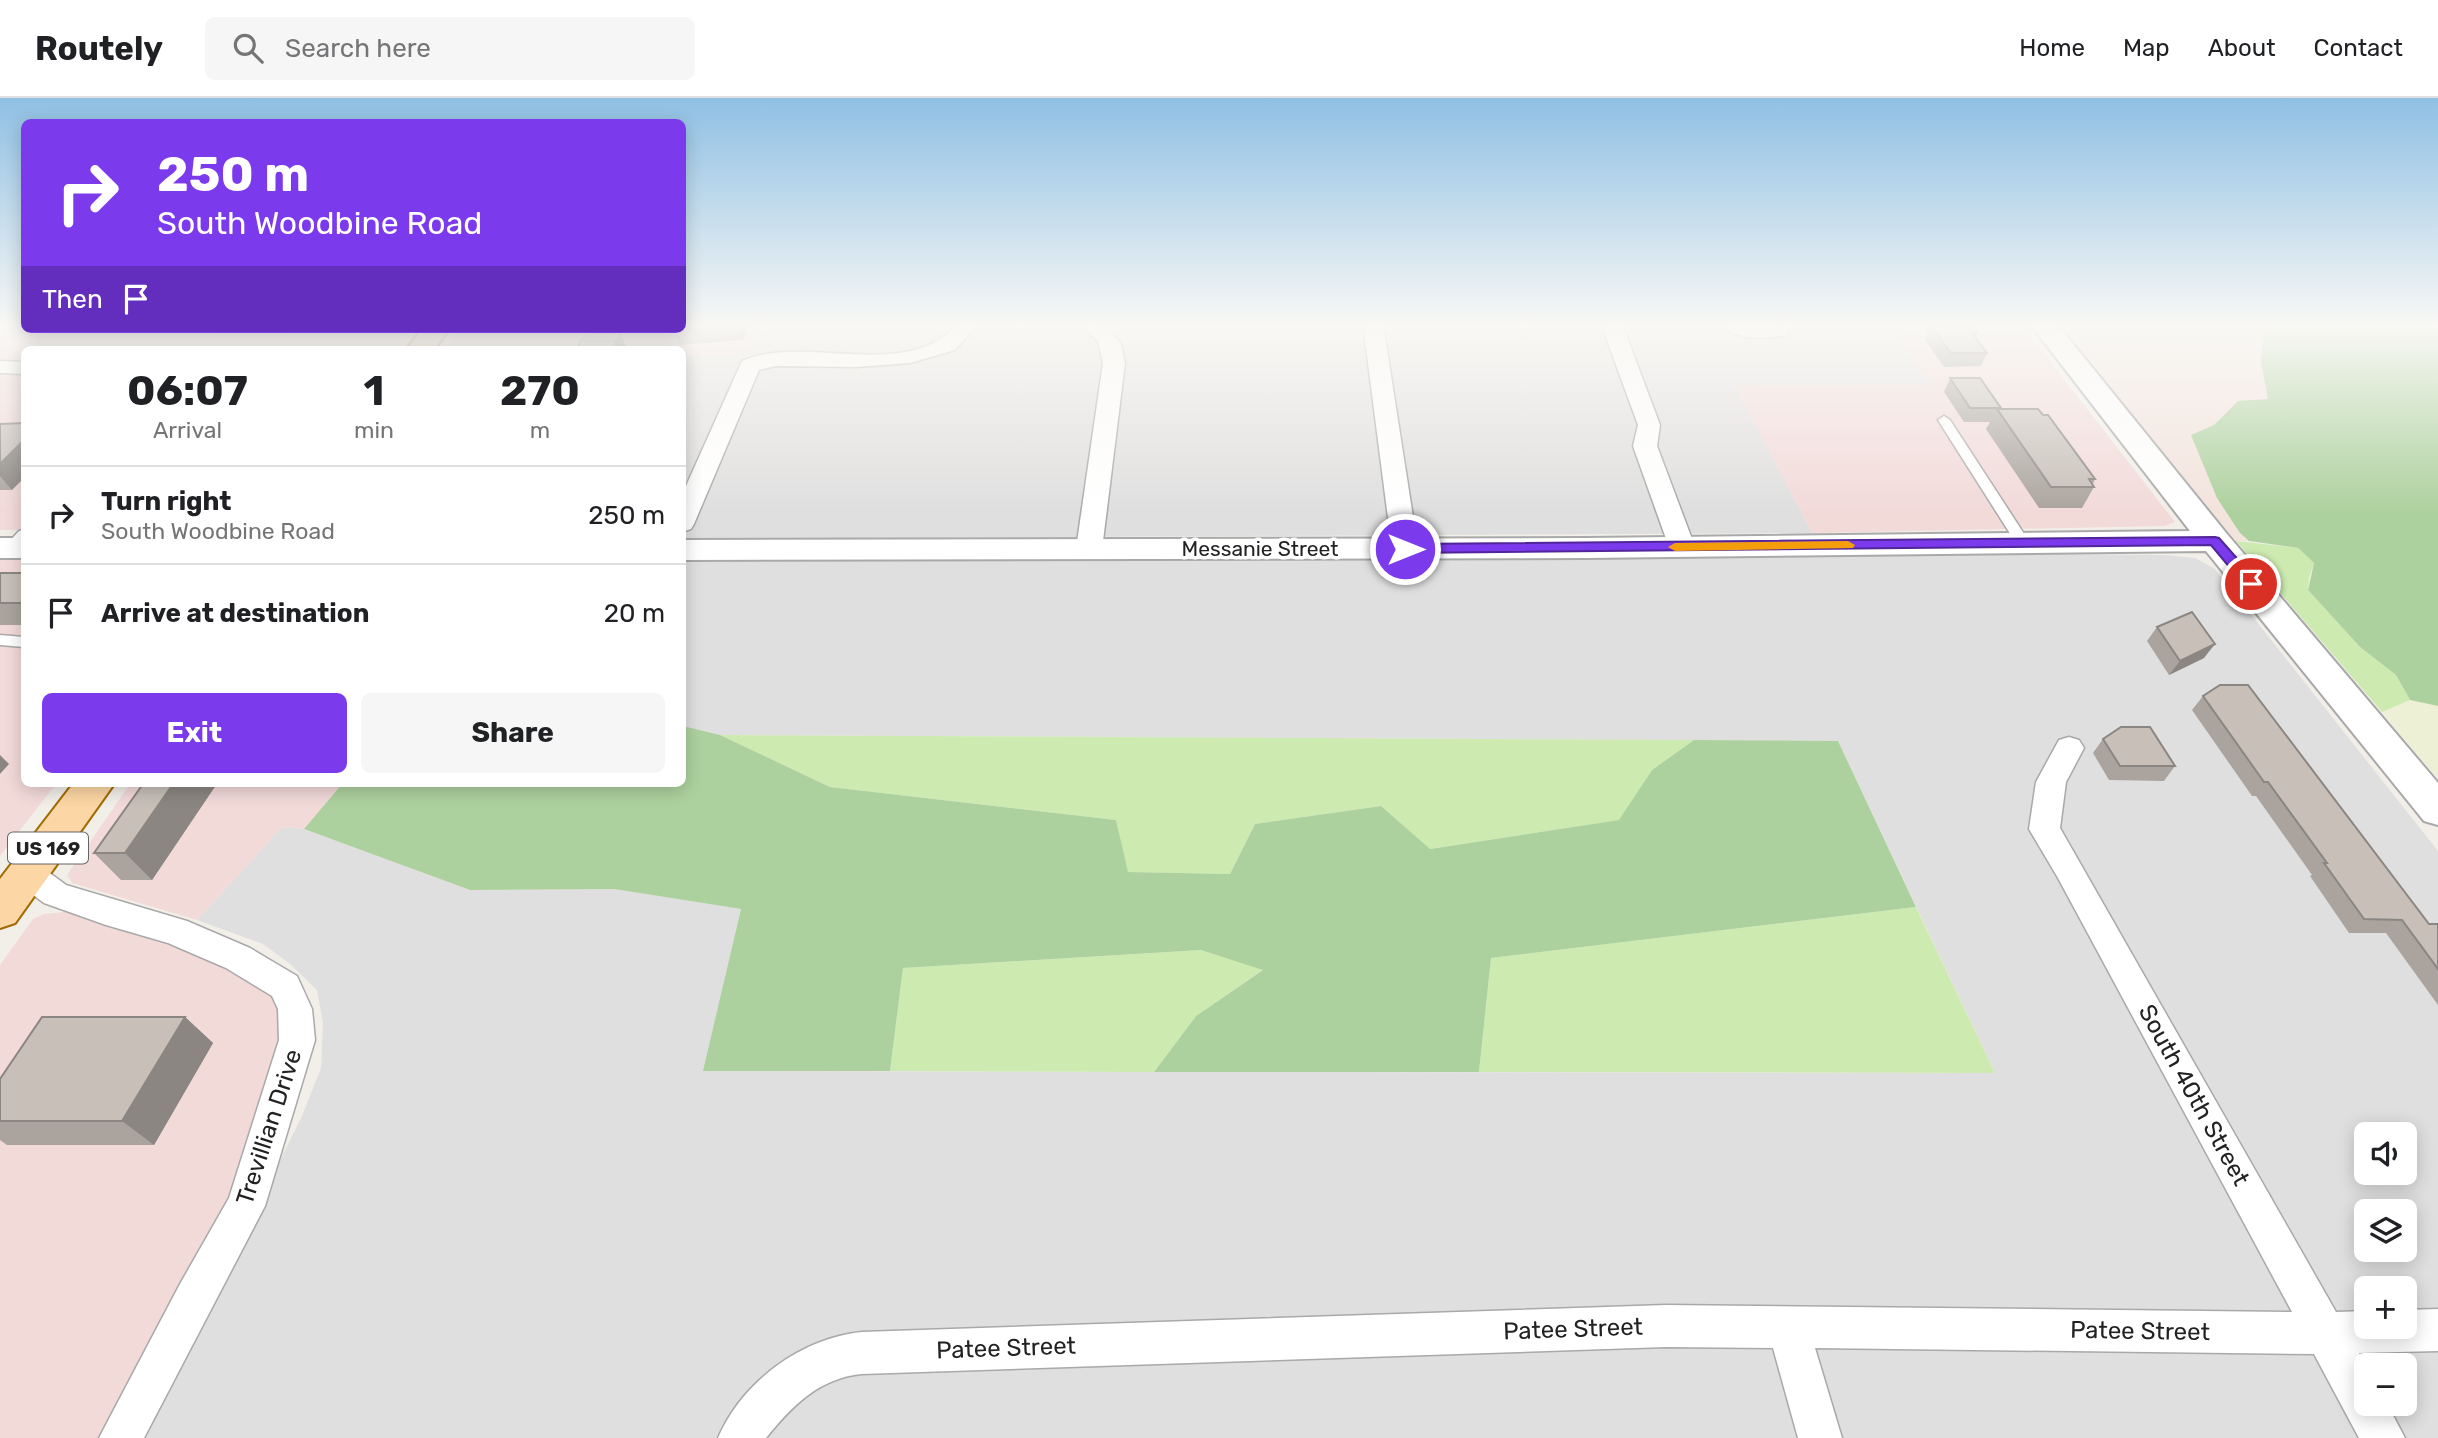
<!DOCTYPE html>
<html lang="en">
<head>
<meta charset="utf-8">
<style>
  :root { --surface:#fff; --page:#f6f6f6; --text:#202124; --muted:#757577; --line:#e0e0e0; --accent:#7c3aed }
  body { margin:0; font-family:Rubik,sans-serif; background:var(--page); color:var(--text); height:100vh; display:flex; flex-direction:column; font-size:26px; white-space:nowrap }
  * { box-sizing:border-box; margin:0 }
  p { font-size:23px; color:var(--muted) }
  .icon { flex:none; width:38px; height:38px; fill:none; stroke:currentColor; stroke-width:2; stroke-linecap:round; stroke-linejoin:round }
  .map { position:relative; flex:1; overflow:hidden }
  .details { position:absolute; left:21px; top:248px; width:665px; height:441px; display:flex; flex-direction:column; background:var(--surface); border-radius:10px; box-shadow:0 4px 18px #0003 }
  .details>* { flex:none }
  .banner { position:absolute; left:21px; top:21px; width:665px; height:214px; border-radius:10px; box-shadow:0 4px 18px #0003; background:#7c3aed; color:#fff; overflow:hidden }
  .buttons { position:absolute; left:2354px; top:1024px; display:grid; gap:14px }
  .buttons a { display:grid; place-items:center; width:63px; height:63px; border-radius:10px; background:var(--surface); box-shadow:0 4px 18px #0003; font-size:35px }
  .pin { position:absolute; display:grid; place-items:center; width:60px; height:60px; color:#fff; margin:-30px; border:4px solid #fff; border-radius:50%; box-shadow:0 2px 7px #0007 }
  .me { position:absolute; width:77px; margin:-38px; rotate:90deg; stroke-linejoin:round; filter:drop-shadow(0 0 5px #0008) }
  .turn { display:flex; align-items:center; gap:24px; height:147px; padding:0 21px; font-size:32px }
  .turn .icon { width:91px; height:91px; stroke-width:2.5 }
  .turn b { display:block; font-size:49px; line-height:60px }
  .then { display:flex; align-items:center; height:66px; padding:0 21px; background:#0003; gap:14px; font-size:26px }
  .eta { display:flex; justify-content:space-evenly; align-items:center; height:119px; text-align:center }
  .eta b { font-size:42px; font-weight:700; line-height:49px }
  .primary-button { display:flex; gap:14px; margin-top:auto; padding:14px 21px }
  .primary-button a { flex:1; height:80px; border-radius:10px; background:var(--accent); color:#fff; font-size:28px; font-weight:700; line-height:80px; text-align:center }
  .primary-button a+a { background:var(--page); color:var(--text) }
  ul { padding:0; list-style:none }
  li { display:flex; align-items:center; gap:21px; height:98px; padding:0 21px; border-top:2px solid var(--line) }
  li div { flex:1 }
  li b { display:block; font-size:26px }
  li em { font-style:normal }
  header { display:flex; align-items:center; gap:42px; box-sizing:border-box; height:98px; padding:0 35px; background:var(--surface); border-bottom:2px solid var(--line) }
  header strong { font-size:33px }
  nav { display:flex; gap:38px; margin-inline-start:auto; font-size:24px }
  .search { width:490px; height:63px; background:var(--page); display:flex; align-items:center; gap:18px; box-sizing:border-box; padding:0 24px; border-radius:10px; color:var(--muted); font-size:26px }
  .map>svg:first-child { display:block }
  .residential { fill:#e0dfdf; fill-rule:evenodd }
  .commercial { fill:#f2dad9 }
  .military { fill:#f3e3dd }
  .farmland { fill:#eef0d5 }
  .grass { fill:#cdebb0 }
  .forest { fill:#add19e }
  .lines { fill:none; stroke-linecap:round; stroke-linejoin:round }
  .service-casing { stroke:#a9a9a9; stroke-width:3 }
  .minor-casing { stroke:#a9a9a9; stroke-width:3 }
  .tertiary-casing { stroke:#a9a9a9; stroke-width:4 }
  .primary-casing { stroke:#a06b00; stroke-width:4 }
  .service { fill:#fff; fill-rule:evenodd }
  .minor { fill:#fff; fill-rule:evenodd }
  .tertiary { fill:#fff; fill-rule:evenodd }
  .primary { fill:#fcd6a4; fill-rule:evenodd }
  .wall { fill:#aba49e }
  .shaded-wall { fill:#8b8681 }
  .building { fill:#c7bfb8; stroke:#8b8681; stroke-width:2 }
  .route { fill:#7c3aed; stroke:#51269a; stroke-width:2 }
  .slow { fill:#f59e0b }
  .labels { text-anchor:middle; stroke-width:7; stroke-linejoin:round; paint-order:stroke }
  .shield { fill:#fff; stroke:#646464; stroke-width:2 }
  .shield-label { font-size:19px; font-weight:bold; fill:#222 }
  .street-label { font-size:21px; fill:#222; stroke:#fff }
  .near-street-label { font-size:24px; fill:#222; stroke:#fff }
</style>
</head>
<body>
<header>
<strong>Routely</strong>
<div class="search"><svg class="icon" aria-label="search" viewBox="0 0 24 24"><circle cx="10" cy="10" r="6"/><path d="M15 15l6 6"/></svg>Search here</div>
<nav><a>Home</a><a>Map</a><a>About</a><a>Contact</a></nav>
</header>
<div class="map">
<svg width="2438" height="1340" viewBox="0 0 2438 1340">
  <rect width="100%" height="100%" fill="#f2efe9"/>
  <g class="residential">
    <path d="M755 226H1891L1930 286 1735 287 1812 435 683 441 682 258 742 257Z"/>
    <path d="M1995 456 2164 457 2195 460 2215 471 2438 753V1340H143L302 1018 321 970 323 925 317 892 290 866 263 846 197 822 282 729 304 731 470 792 614 791 741 811 704 973 1995 975 1838 643 720 637 683 628V459L1445 460ZM2366 1036H2404V1074H2366ZM2366 1113H2404V1152H2366ZM2366 1190H2404V1228H2366ZM2366 1267H2404V1306H2366Z"/>
  </g>
  <g class="commercial">
    <path d="M0 226H24V231H411L395 252H24V262H0Z"/>
    <path d="M683 226H755L742 257 683 258 682 252H446L461 231H682Z"/>
    <path d="M1891 226H2021L2175 424 2165 428 1812 435 1735 287 1929 286Z"/>
    <rect x="0" y="272" width="24" height="160"/>
    <path d="M24 461V686H56L0 758V462Z"/>
    <path d="M130 686H342L304 731 282 729 197 822 72 785 67 777Z"/>
    <path d="M65 814 164 843 243 877 274 896 284 922V951L230 1097 105 1340H0V867L33 821 44 816Z"/>
  </g>
  <path class="military" d="M2057 226H2438V442L2236 443Z"/>
  <path class="farmland" d="M2410 602 2438 608V681L2382 614Z"/>
  <g class="grass">
    <path d="M2236 443 2298 450 2314 465 2309 480 2308 492 2360 549 2396 577 2410 602 2382 614Z"/>
    <path d="M720 637 1694 642 1652 672 1620 722 1429 751 1381 708 1255 726 1230 776 1127 774 1116 722 830 689Z"/>
    <path d="M1916 809 1995 975 1479 974 1491 860Z"/>
    <path d="M1201 852 1264 871 1196 918 1154 974 890 973 903 870Z"/>
  </g>
  <g class="forest">
    <path d="M2264 226H2438V608L2410 602 2396 577 2360 549 2308 492 2314 465 2298 450 2249 443 2240 435 2217 400 2191 337 2214 327 2238 303 2268 301 2261 264Z"/>
    <path d="M683 628 720 637 830 689 1116 722 1128 774 1230 776 1255 726 1381 708 1430 751 1619 722 1652 672 1694 642 1838 643 1916 809 1491 860 1479 974H1154L1196 918 1263 872 1201 852 903 870 890 973H703L741 811 614 791 470 792 304 731 342 686H682Z"/>
  </g>
  <g class="lines">
    <g class="service-casing">
      <g id="service">
        <path d="M1944 318 1950 322 2030 445 2028 448 2023 449 2016 445 1938 322Z"/>
        <path d="M24 432V443L16 453H6V447L19 433Z"/>
        <path d="M0 537 24 539V549L0 547Z"/>
      </g>
    </g>
    <g class="minor-casing">
      <g id="minor">
        <path d="M957 226H978L955 252 910 265 856 269 776 268 759 272 694 426 691 431 682 434V397L742 263C804 235 908 285 957 226Z"/>
        <path d="M1078 226 1107 229 1121 246 1125 265 1102 451 1098 457 1089 459 1080 457 1076 451 1103 265 1098 243Z"/>
        <path d="M1363 226H1383L1418 451 1414 457 1405 459 1396 457 1392 451Z"/>
        <path d="M1601 226H1622L1660 327 1657 348 1695 449 1691 455 1682 457 1673 455 1669 449 1633 348 1638 327Z"/>
        <path d="M1718 226H1793L1786 237C1768 242 1731 241 1718 226Z"/>
        <path d="M0 263 24 264V276L0 275Z"/>
        <path d="M2069 639 2079 642 2084 650 2066 684 2060 730 2336 1214 2366 1213V1228H2404V1212L2438 1211V1253L2359 1255 2366 1267V1306H2387L2405 1340H2359L2314 1256 1815 1250 1842 1340H1798L1773 1250 1666 1249 862 1276C819 1280 792 1308 766 1340H718C742 1284 801 1240 862 1234L1666 1207 2292 1214 2058 780 2029 731 2036 684 2059 642Z"/>
        <path d="M28 763 39 767 66 787 187 823 250 850 297 878 312 911 315 942 265 1108 144 1340H99L180 1186 229 1100 279 942 278 911 272 898 226 870 168 845 106 827 44 805 17 785 12 776 17 767Z"/>
      </g>
    </g>
    <g class="tertiary-casing">
      <g id="tertiary">
        <path d="M2030 226H2057L2227 436 2438 685V727L2424 723 2206 453 1587 460 682 462V442L1587 440 2190 433Z"/>
        <rect x="0" y="440" width="24" height="20"/>
      </g>
    </g>
    <g class="primary-casing">
      <g id="primary">
        <path d="M422 231H449L434 252H406Z"/>
        <path d="M73 686H114L15 825 0 830V781Z"/>
      </g>
    </g>
    <use href="#service" class="service"/>
    <use href="#minor" class="minor"/>
    <use href="#tertiary" class="tertiary"/>
    <use href="#primary" class="primary"/>
  </g>
  <g class="wall">
    <path d="M682 226H750L743 242 679 247 674 231H682Z"/>
    <path d="M1921 226H1972L1978 235 1976 239 1987 255 1981 268 1944 269 1925 242 1928 236Z"/>
    <path d="M218 231H289L284 236H221Z"/>
    <path d="M1950 280 2001 311 2095 381 2093 386 2094 389 2082 410H2039L1986 331 1990 324H1964L1944 294Z"/>
    <path d="M0 326 12 392H0Z"/>
    <rect x="0" y="475" width="24" height="52"/>
    <path d="M2157 529 2204 560 2169 577 2147 543Z"/>
    <path d="M2203 598 2429 826H2438V907L2386 835H2349L2310 778 2312 777 2256 698H2252L2192 612Z"/>
    <path d="M2103 641 2175 668 2164 683 2109 682 2093 655Z"/>
    <path d="M143 686 216 687 152 782H121L94 755Z"/>
    <path d="M185 919 213 945 154 1047H7L0 1042V981Z"/>
  </g>
  <g class="shaded-wall">
    <path d="M739 226H750L743 242Z"/>
    <path d="M281 231H289L284 236Z"/>
    <path d="M621 235 627 252H611Z"/>
    <path d="M24 342V380L12 392 0 378V366Z"/>
    <path d="M2215 546 2204 560 2169 577 2180 563Z"/>
    <path d="M0 657 9 666 0 676Z"/>
    <path d="M173 686 216 687 152 782 125 755Z"/>
    <path d="M185 919 213 945 154 1047 122 1023Z"/>
  </g>
  <g class="building">
    <path d="M1936 226H1972L1978 235H1972L1987 255H1951L1931 228H1938Z"/>
    <path d="M586 235H621L611 252H576Z"/>
    <path d="M1950 280H1980L2001 310H1970Z"/>
    <path d="M1997 311H2038L2043 317H2048L2095 381H2089L2094 389H2051Z"/>
    <path d="M24 325V342L0 366V326Z"/>
    <rect x="0" y="475" width="24" height="30"/>
    <path d="M2192 514 2215 546 2180 563 2157 529Z"/>
    <path d="M2220 587H2248L2429 826H2438V871L2402 822 2364 821 2324 765H2327L2268 684H2264L2203 598Z"/>
    <path d="M2121 629H2150L2175 668H2120L2103 641Z"/>
    <path d="M143 686H173L125 755H94Z"/>
    <path d="M42 919H185L122 1023H0V981Z"/>
  </g>
  <linearGradient id="sky" x2="0" y2="1"><stop stop-color="#8fc0e4"/><stop offset="0.55" stop-color="#f9f8f5"/><stop offset="1" stop-color="#f9f8f5" stop-opacity="0"/></linearGradient>
  <rect width="2438" height="414" fill="url(#sky)"/>
  <path class="route" d="M2215 439 2219 440 2256 482V489H2246L2211 447 1405 455 1398 451 1405 446Z"/>
  <path class="slow" d="M1848 443 1855 447 1853 450 1675 453 1668 449 1675 445Z"/>
  <g class="labels">
    <rect class="shield" x="8" y="734.5" width="80" height="31" rx="5"/>
    <g class="shield-label">
      <text x="48" y="757">US 169</text>
    </g>
    <g class="street-label">
      <text x="1260" y="458">Messanie Street</text>
    </g>
    <g class="near-street-label">
      <text transform="translate(2194 997) rotate(61)" y="8">South 40th Street</text>
      <text transform="translate(269 1029) rotate(-72)" y="8">Trevillian Drive</text>
      <text transform="translate(1573 1231) rotate(-2)" y="8">Patee Street</text>
      <text transform="translate(2140 1233) rotate(1)" y="8">Patee Street</text>
      <text transform="translate(1006 1250) rotate(-2)" y="8">Patee Street</text>
    </g>
  </g>
</svg>
<div class="buttons">
<a><svg class="icon" aria-label="sound" viewBox="0 0 24 24"><path d="M4 9h4l5-4v14l-5-4H4zM17 9q2 3 0 6"/></svg></a>
<a><svg class="icon" aria-label="layers" viewBox="0 0 24 24"><path d="M12 4l9 5-9 5-9-5zM3 14l9 5 9-5"/></svg></a>
<a>+</a>
<a>−</a>
</div>
<div class="pin" style="left:2251px;top:486px;background:#d93025"><svg class="icon" aria-label="arrive" viewBox="0 0 24 24"><path d="M6 21V4h12l-3 4 3 4H6"/></svg></div>
<svg class="me" style="left:1405px;top:451px" viewBox="-20 -20 40 40"><circle r="17" fill="#7c3aed" stroke="#fff" stroke-width="3"/><path d="M0-11L8 9 0 5-8 9z" fill="#fff"/></svg>
<div class="banner">
<div class="turn"><svg class="icon" aria-label="right" viewBox="0 0 24 24"><path d="M7 20v-9h11M14 6l5 5-5 5"/></svg><div><b>250 m</b>South Woodbine Road</div></div>
<div class="then">Then<svg class="icon" aria-label="arrive" viewBox="0 0 24 24"><path d="M6 21V4h12l-3 4 3 4H6"/></svg></div>
</div>
<section class="details">
<div class="eta">
<div><b>06:07</b><p>Arrival</p></div>
<div><b>1</b><p>min</p></div>
<div><b>270</b><p>m</p></div>
</div>
<ul>
<li><svg class="icon" aria-label="right" viewBox="0 0 24 24"><path d="M7 20v-9h11M14 6l5 5-5 5"/></svg><div><b>Turn right</b><p>South Woodbine Road</p></div><em>250 m</em></li>
<li><svg class="icon" aria-label="arrive" viewBox="0 0 24 24"><path d="M6 21V4h12l-3 4 3 4H6"/></svg><div><b>Arrive at destination</b></div><em>20 m</em></li>
</ul>
<div class="primary-button"><a>Exit</a><a>Share</a></div>
</section>
</div>
</body>
</html>
